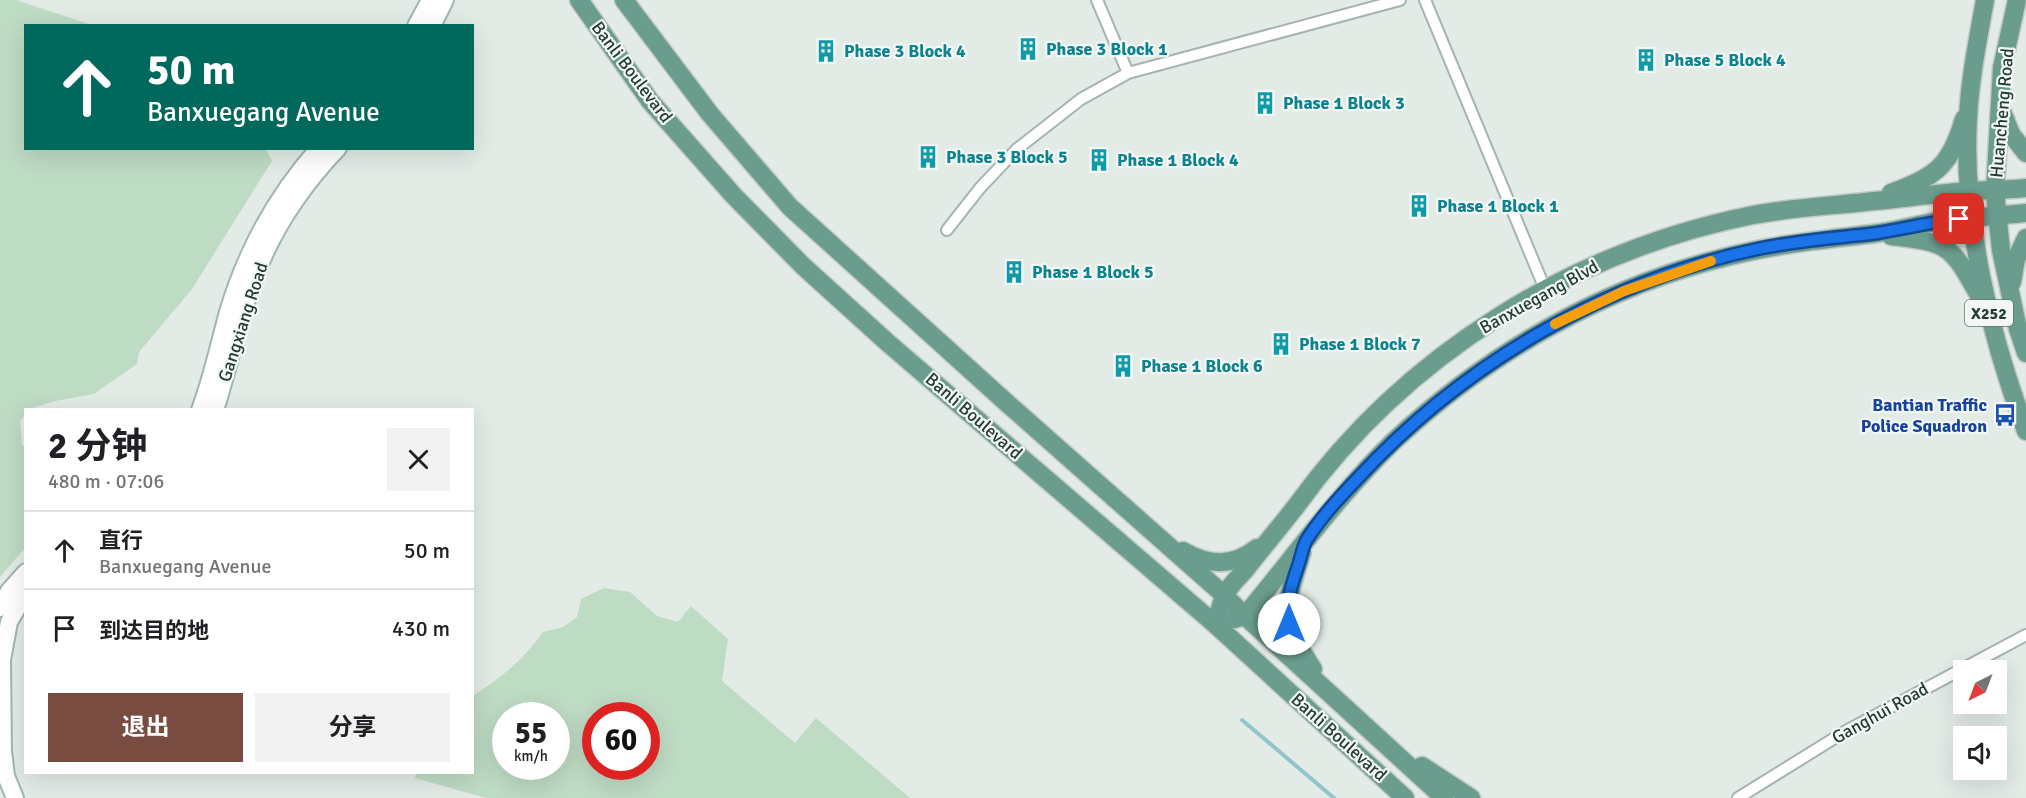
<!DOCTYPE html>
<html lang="zh">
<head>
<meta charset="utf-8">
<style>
  :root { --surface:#fff; --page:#f2f2f2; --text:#202124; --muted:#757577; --line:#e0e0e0; --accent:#794c42 }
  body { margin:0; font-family:Signika,"Noto Sans SC",sans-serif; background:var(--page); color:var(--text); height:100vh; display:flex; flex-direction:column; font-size:22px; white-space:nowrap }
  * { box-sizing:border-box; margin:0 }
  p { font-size:20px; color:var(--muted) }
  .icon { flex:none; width:33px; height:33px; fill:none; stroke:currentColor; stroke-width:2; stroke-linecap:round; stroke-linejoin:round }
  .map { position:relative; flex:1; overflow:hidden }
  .panel { position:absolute; left:24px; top:408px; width:450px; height:366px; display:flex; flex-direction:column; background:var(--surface); border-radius:0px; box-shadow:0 6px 24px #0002 }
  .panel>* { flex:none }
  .top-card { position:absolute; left:24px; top:24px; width:450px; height:126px; border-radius:0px; box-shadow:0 6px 24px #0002; background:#00695c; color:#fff; overflow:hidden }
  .needle { width:39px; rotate:222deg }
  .fabs { position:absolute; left:1953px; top:660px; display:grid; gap:12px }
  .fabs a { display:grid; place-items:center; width:54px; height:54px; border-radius:0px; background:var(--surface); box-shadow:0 6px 24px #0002; font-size:30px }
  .speed { position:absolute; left:492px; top:702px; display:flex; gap:12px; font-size:30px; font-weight:700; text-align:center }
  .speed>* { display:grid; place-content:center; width:78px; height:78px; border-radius:50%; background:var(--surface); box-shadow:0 6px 24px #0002; line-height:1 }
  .speed small { font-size:15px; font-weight:400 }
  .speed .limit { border:9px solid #d22; background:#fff; color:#111 }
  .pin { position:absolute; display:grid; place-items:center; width:51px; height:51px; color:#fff; margin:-26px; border-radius:12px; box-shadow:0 3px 9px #0006 }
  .me { position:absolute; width:66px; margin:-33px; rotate:0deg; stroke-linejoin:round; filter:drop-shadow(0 0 4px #0008) }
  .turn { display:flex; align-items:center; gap:21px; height:126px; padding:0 24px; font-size:27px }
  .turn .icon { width:78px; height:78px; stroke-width:2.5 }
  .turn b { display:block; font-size:42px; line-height:51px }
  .round { display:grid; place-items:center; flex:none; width:63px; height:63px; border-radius:0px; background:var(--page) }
  .summary { display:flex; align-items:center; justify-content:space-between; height:102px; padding:0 24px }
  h1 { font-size:36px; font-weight:700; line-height:45px }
  .primary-button { display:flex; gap:12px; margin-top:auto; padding:12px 24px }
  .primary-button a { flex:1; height:69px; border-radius:0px; background:var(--accent); color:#fff; font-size:24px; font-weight:700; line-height:69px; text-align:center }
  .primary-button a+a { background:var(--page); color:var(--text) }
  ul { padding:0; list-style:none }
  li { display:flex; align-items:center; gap:18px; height:78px; padding:0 24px; border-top:2px solid var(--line) }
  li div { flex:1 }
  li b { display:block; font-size:22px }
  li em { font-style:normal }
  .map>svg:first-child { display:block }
  .green { fill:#bedbc4; fill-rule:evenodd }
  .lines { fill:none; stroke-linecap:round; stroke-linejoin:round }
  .stream { stroke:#90c5cb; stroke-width:4 }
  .street-casing { stroke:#a6b3ae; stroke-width:14 }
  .secondary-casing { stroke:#a2b6ae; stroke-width:20 }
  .primary-casing { stroke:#c2c8c6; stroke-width:21 }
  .street { stroke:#fff; stroke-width:10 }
  .secondary { stroke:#fff; stroke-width:16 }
  .primary { stroke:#6b9d8e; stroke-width:18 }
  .route-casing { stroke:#114b97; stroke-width:15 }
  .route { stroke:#1a73e8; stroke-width:10 }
  .slow { stroke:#f59e0b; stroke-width:10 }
  .labels { text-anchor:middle; stroke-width:4.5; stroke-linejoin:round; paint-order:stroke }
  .shield { fill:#f3f8f5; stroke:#62746e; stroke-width:1.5 }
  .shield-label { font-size:16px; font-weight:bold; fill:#243b34 }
  .culture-label { font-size:18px; font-weight:bold; fill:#0d838f; stroke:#f3f8f5; text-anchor:start }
  .street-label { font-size:18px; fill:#243b34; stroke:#f3f8f5 }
  .transit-label { font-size:18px; font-weight:bold; fill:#164399; stroke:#f3f8f5; text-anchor:end }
</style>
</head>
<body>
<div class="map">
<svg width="2026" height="798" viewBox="0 0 2026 798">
  <rect width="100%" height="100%" fill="#e3ebe7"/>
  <g class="green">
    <path d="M0 0H16L92 25 26 26V148L266 149 272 161 192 289 139 352 137 364 94 394 55 401 26 410 25 415 20 421 22 445 26 449 25 548 0 577Z"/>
    <path d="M604 588 630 592 657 616 678 622 691 606 728 639 722 681 795 743 816 718 910 798H486L415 778 416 773 472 772 473 696C501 678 524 659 543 632L563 627 577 617 581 599ZM506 716H556V766H506ZM596 716H646V766H596Z"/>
  </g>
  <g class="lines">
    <path class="stream" d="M1242 720 1334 798"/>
    <g class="street-casing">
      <g id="street">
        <path d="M1097 0 1128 73"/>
        <path d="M1425 0 1545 289"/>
        <path d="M947 230 980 188 1017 149 1081 99 1128 73 1400 0"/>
        <path d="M1738 798 1846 731 2026 635"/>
      </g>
    </g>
    <g class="secondary-casing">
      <g id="secondary">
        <path d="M416 26 430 0"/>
        <path d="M432 26 445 0"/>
        <path d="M200 410C212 378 219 345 228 312 246 252 277 195 319 148"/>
        <path d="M215 410C228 370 236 330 250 291 267 238 299 189 338 148"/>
        <path d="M0 608 9 591 26 572"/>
        <path d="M15 798 6 776 3 751 2 660 9 622 26 593"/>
      </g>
    </g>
    <g class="primary-casing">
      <g id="primary">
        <path d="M579 0 650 101 734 196 803 266 888 343 1216 625 1405 798"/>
        <path d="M624 0 710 114 790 207 1008 404 1224 595 1245 616 1444 798"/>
        <path d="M1985 0C1978 39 1970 78 1968 118 1962 220 1990 336 2026 431"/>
        <path d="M2017 0 2002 68 1995 191 2001 250 2018 329 2026 353"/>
        <path d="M2003 114 2011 134 2026 153"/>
        <path d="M1891 193C1936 176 1950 167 1964 119"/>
        <path d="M1891 236C1952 243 1951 246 1981 299"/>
        <path d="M2012 282 2016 259 2026 238"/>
        <path d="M1183 551C1209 566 1233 567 1257 548"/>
        <path d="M1302 552C1284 609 1279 618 1313 669"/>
        <path d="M1235 619 1245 616C1294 557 1339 494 1394 441 1488 353 1604 286 1730 256 1777 244 1823 240 1871 234 1897 231 1922 223 1948 220 1974 217 2000 216 2026 213"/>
        <path d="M1216 625C1219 616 1220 605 1224 597 1228 587 1238 578 1245 570 1262 548 1280 527 1297 505 1405 355 1572 251 1753 215 1790 208 1828 206 1865 202 1899 199 1933 194 1967 191 1987 190 2006 190 2026 188"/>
        <path d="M1422 766 1471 798"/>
      </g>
    </g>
    <use href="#street" class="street"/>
    <use href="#secondary" class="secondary"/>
    <use href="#primary" class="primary"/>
  </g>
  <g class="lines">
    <g class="route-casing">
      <path id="route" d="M1289 624C1285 602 1292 584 1299 563 1301 556 1303 547 1306 541 1320 518 1340 497 1358 478 1465 362 1607 280 1762 248 1798 241 1834 238 1870 234 1900 230 1929 222 1959 219"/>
    </g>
    <use href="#route" class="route"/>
    <path class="slow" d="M1555 324 1624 291 1711 261"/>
  </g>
  <defs>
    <g id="building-bare" transform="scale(1.8)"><path d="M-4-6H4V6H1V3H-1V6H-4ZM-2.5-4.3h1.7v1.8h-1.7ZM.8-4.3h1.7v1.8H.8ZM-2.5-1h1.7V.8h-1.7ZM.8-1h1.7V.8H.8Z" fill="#0f9aa8" stroke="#f3f8f5" stroke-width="2.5" paint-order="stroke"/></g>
    <g id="bus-bare" transform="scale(1.8)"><path d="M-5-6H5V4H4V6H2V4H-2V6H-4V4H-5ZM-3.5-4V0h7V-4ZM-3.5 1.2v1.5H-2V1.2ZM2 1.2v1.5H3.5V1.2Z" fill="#1a4fb4" stroke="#f3f8f5" stroke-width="2.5" paint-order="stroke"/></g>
  </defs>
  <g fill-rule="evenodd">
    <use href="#building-bare" x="1028" y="49"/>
    <use href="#building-bare" x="826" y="51"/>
    <use href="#building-bare" x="1646" y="60"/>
    <use href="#building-bare" x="1265" y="103"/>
    <use href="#building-bare" x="928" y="157"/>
    <use href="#building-bare" x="1099" y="160"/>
    <use href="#building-bare" x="1419" y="206"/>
    <use href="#building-bare" x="1014" y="272"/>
    <use href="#building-bare" x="1281" y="344"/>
    <use href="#building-bare" x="1123" y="366"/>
    <use href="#bus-bare" x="2005" y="415"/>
  </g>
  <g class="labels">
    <rect class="shield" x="1965" y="300" width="48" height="26" rx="4.5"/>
    <g class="shield-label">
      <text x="1989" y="319">X252</text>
    </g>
    <g class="culture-label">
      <text x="1046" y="55">Phase 3 Block 1</text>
      <text x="844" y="57">Phase 3 Block 4</text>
      <text x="1664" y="66">Phase 5 Block 4</text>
      <text x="1283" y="109">Phase 1 Block 3</text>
      <text x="946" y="163">Phase 3 Block 5</text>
      <text x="1117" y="166">Phase 1 Block 4</text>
      <text x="1437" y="212">Phase 1 Block 1</text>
      <text x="1032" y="278">Phase 1 Block 5</text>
      <text x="1299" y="350">Phase 1 Block 7</text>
      <text x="1141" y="372">Phase 1 Block 6</text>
    </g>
    <g class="street-label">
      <text transform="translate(632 72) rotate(53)" y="6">Banli Boulevard</text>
      <text transform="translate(2002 113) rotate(-85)" y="6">Huancheng Road</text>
      <text transform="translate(1539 297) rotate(-29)" y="6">Banxuegang Blvd</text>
      <text transform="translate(243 322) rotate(-72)" y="6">Gangxiang Road</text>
      <text transform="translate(974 416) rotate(41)" y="6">Banli Boulevard</text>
      <text transform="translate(1880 713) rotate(-29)" y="6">Ganghui Road</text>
      <text transform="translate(1339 737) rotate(42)" y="6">Banli Boulevard</text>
    </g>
    <g class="transit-label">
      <text x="1987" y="411">Bantian Traffic<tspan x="1987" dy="21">Police Squadron</tspan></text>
    </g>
  </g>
</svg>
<div class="fabs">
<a><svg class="needle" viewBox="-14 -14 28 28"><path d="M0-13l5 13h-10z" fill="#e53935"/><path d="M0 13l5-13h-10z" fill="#757577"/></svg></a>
<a><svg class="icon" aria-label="sound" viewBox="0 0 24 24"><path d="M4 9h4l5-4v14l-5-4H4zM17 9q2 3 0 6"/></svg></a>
</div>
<div class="speed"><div>55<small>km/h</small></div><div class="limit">60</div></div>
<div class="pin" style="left:1959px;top:219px;background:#d93025"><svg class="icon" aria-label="arrive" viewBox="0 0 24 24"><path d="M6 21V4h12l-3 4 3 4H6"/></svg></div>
<svg class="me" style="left:1289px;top:624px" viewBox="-20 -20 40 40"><circle r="19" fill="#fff"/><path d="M0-13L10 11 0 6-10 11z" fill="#1a73e8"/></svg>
<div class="top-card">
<div class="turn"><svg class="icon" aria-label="ahead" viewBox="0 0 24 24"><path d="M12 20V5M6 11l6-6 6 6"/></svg><div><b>50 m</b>Banxuegang Avenue</div></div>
</div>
<section class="panel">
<div class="summary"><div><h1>2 分钟</h1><p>480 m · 07:06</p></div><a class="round"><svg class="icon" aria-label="close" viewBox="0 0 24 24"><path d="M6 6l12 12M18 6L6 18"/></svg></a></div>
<ul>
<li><svg class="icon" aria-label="ahead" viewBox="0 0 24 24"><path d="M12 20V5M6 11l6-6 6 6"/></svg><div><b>直行</b><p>Banxuegang Avenue</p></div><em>50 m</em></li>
<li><svg class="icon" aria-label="arrive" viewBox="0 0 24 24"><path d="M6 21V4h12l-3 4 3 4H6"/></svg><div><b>到达目的地</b></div><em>430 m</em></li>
</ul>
<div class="primary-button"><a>退出</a><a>分享</a></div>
</section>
</div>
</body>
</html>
